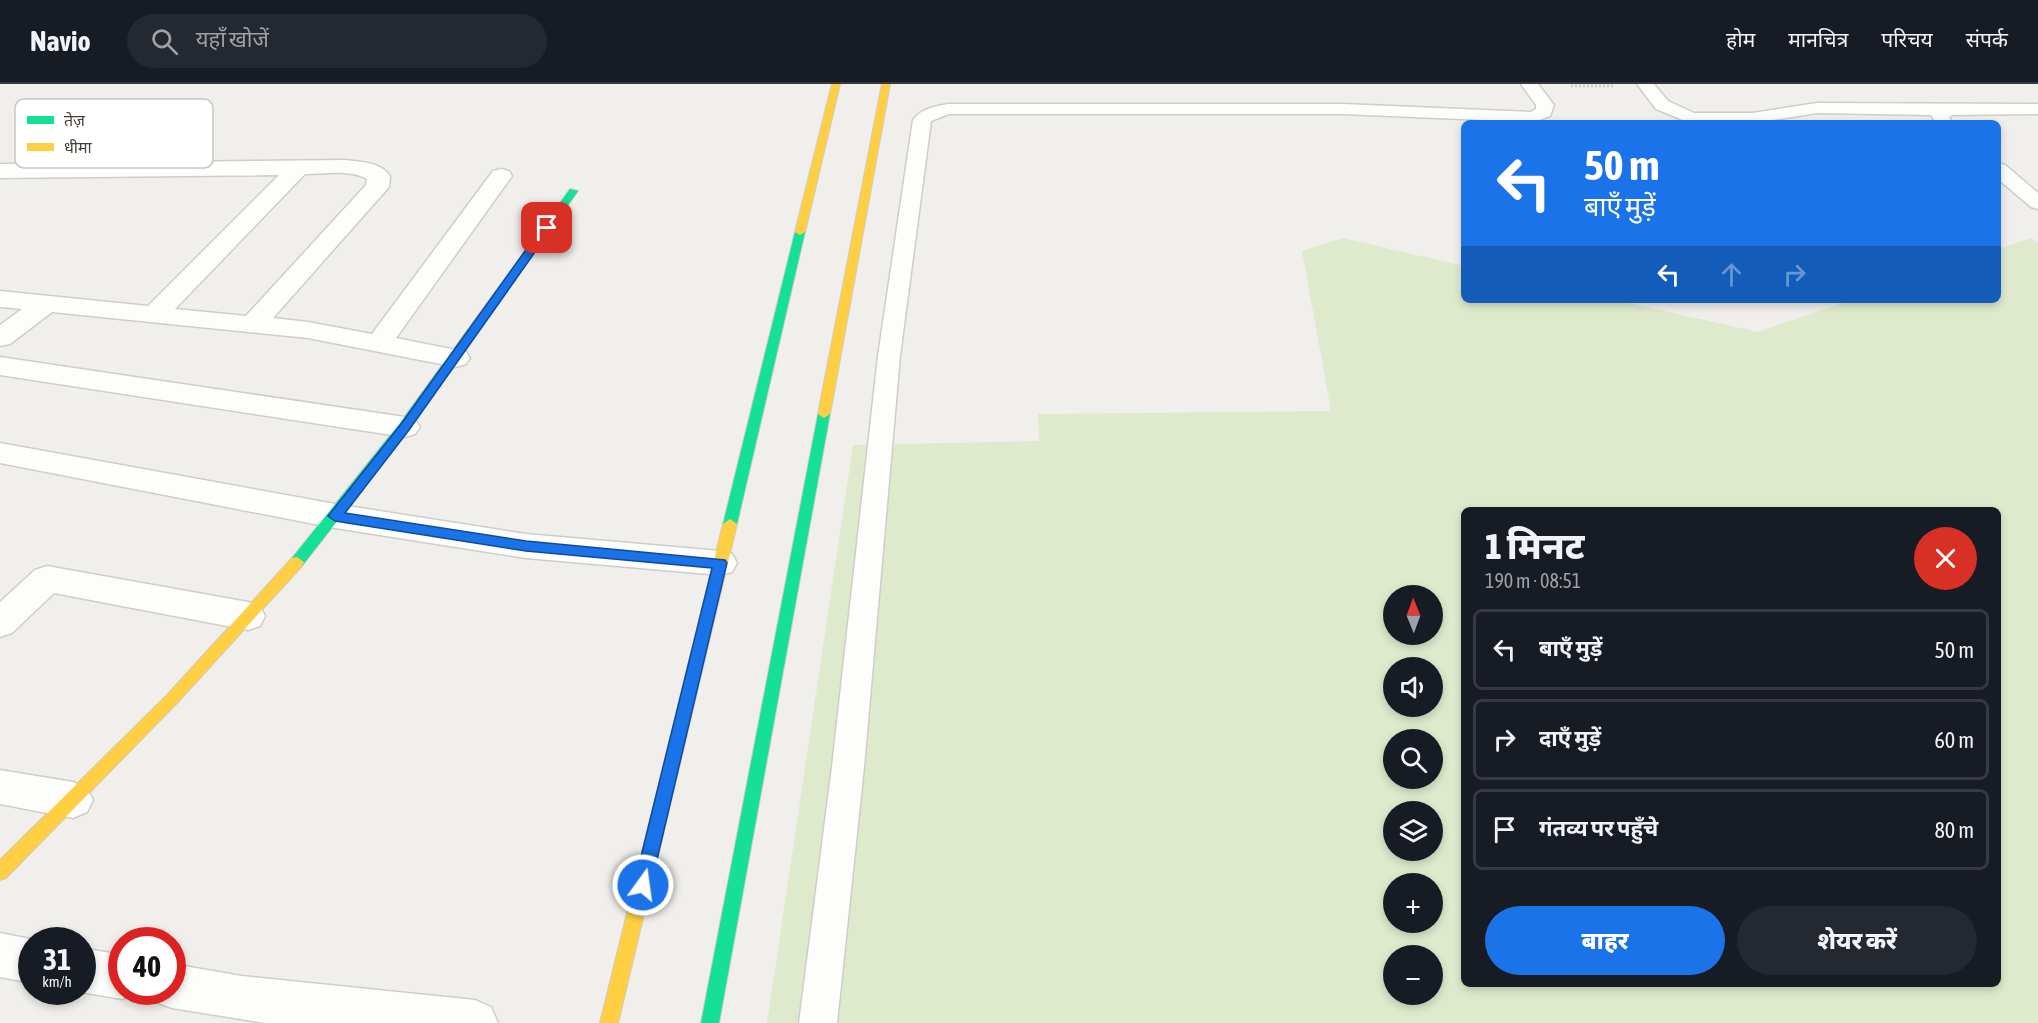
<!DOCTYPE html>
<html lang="hi">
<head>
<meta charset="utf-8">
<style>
  :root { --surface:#171b24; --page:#242831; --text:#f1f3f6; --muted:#9ea1a6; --line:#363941; --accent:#1a73e8 }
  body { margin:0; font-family:"Asap Condensed","Noto Sans Devanagari",sans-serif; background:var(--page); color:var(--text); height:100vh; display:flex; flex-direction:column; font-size:22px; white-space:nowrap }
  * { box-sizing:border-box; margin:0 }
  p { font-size:20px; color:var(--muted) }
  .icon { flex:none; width:33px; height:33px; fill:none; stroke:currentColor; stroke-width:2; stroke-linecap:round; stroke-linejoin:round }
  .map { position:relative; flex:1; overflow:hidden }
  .drawer { position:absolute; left:1461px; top:423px; width:540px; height:480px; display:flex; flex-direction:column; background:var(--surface); border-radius:9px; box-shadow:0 3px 9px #0003 }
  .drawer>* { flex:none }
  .banner { position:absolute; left:1461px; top:36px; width:540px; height:183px; border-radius:9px; box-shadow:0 3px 9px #0003; background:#1a73e8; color:#fff; overflow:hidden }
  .needle { width:39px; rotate:359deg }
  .controls { position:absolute; left:1383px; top:501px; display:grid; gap:12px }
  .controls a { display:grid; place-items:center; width:60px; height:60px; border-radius:50%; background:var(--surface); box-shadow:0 3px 9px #0003; font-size:30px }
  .speed { position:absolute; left:18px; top:843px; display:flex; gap:12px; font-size:30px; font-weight:700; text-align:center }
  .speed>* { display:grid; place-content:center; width:78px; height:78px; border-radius:50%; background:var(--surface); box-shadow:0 3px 9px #0003; line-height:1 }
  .speed small { font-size:15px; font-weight:400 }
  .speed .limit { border:9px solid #d22; background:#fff; color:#111 }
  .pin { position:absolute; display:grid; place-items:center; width:51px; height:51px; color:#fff; margin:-26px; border-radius:12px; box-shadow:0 3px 9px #0006 }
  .me { position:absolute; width:66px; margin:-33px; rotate:14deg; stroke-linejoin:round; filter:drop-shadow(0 0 4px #0008) }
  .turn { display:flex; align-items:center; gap:21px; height:126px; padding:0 24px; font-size:27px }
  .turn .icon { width:78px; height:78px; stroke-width:2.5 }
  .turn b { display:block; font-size:42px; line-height:51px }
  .lanes { display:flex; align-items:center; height:57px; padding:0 24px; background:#0003; justify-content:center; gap:30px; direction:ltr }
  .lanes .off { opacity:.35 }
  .round { display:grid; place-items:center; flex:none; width:63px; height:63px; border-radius:32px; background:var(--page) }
  .summary { display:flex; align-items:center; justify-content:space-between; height:102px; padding:0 24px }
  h1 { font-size:36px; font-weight:800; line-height:45px }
  .action { display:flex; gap:12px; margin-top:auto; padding:12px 24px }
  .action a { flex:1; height:69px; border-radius:36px; background:var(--accent); color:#fff; font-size:24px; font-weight:800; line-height:69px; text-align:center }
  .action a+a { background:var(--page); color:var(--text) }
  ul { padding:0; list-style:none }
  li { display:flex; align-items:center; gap:18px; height:81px; margin:0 12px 9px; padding:0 12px; border:3px solid var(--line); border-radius:9px }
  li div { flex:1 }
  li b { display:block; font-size:22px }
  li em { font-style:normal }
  header { display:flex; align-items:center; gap:36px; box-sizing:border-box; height:84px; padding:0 30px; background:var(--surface); border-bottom:2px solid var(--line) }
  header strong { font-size:28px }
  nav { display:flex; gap:33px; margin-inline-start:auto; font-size:21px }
  .search { width:420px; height:54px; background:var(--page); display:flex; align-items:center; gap:15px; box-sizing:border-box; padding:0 21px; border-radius:33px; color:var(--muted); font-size:22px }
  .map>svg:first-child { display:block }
  .green { fill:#dfeacd; fill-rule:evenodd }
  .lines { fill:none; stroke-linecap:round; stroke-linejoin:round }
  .lane-casing { stroke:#cfcdc9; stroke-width:3 }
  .street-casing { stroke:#cfcdc9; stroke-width:3 }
  .fast-casing { stroke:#d0ccc3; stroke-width:2 }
  .slow-casing { stroke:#d0ccc3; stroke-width:2 }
  .path { stroke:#d1cfcc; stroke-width:3; stroke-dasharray:2 2; stroke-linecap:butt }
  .lane { fill:#fdfdfc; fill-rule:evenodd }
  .street { fill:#fdfdfc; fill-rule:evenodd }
  .fast { fill:#16e098; fill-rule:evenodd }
  .slow { fill:#ffcf43; fill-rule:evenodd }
  .route { fill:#1a73e8; stroke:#114b97; stroke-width:1.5 }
  .key { fill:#fff; stroke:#c8c6c3; stroke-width:1.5 }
  .key-label { font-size:16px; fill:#474037 }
</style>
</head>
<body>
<header>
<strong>Navio</strong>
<div class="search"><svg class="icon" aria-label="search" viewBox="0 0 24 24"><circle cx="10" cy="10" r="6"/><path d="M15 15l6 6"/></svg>यहाँ खोजें</div>
<nav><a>होम</a><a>मानचित्र</a><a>परिचय</a><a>संपर्क</a></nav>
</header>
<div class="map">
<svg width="2038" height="939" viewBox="0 0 2038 939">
  <rect width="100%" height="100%" fill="#f1efec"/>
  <path class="green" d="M1343 154 1464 182V216H1616L1758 248 1851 216H1998V165L2032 154 2038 159V939H767L853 361 1039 357 1038 330 1331 327 1302 167ZM1464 426H1998V900H1464ZM1394 512H1432V550H1394ZM1394 584H1432V622H1394ZM1394 656H1432V694H1394ZM1394 728H1432V766H1394ZM1394 800H1432V838H1394ZM1394 872H1432V910H1394Z"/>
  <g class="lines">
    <g class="lane-casing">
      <g id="lane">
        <path d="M1521 0H1538L1554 21 1550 32 1534 38 1343 30H949L931 37 900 272 864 683 837 939H799L832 683 878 272 913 36C922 24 934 23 948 20H1343L1531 28 1536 25V21Z"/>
        <path d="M1637 0H1654L1668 17 1694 29H1752L1817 19 2038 20V30L1952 31 1949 33 1952 39H1936L1931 31 1817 29 1754 39H1690L1656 25Z"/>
        <path d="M1998 79 2005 81 2038 109V125L2031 123 1998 95Z"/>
      </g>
    </g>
    <g class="street-casing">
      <g id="street">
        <path d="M345 76C361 78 381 78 390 92L389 103 273 234 308 238 372 250 493 87 501 85 509 87 512 92 396 254 466 268 470 274 466 280 456 283 308 254 52 228 10 260 0 262V241L22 225 0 223V207L148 222 279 91 0 94V80ZM305 90C324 90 350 85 367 95L366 101 246 232 175 225Z"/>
        <path d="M0 273 405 333 415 336 420 343 415 350 405 353 0 291Z"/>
        <path d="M0 359 335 420 526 450 720 467 732 470 737 479 732 488 720 491 526 474 335 444 0 379Z"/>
        <path d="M47 482 248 518 260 522 265 532 260 542 248 546 54 509 12 549 0 553V518L35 486Z"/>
        <path d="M0 686 73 698 87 704 93 716 87 728 73 734 0 720Z"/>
        <path d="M0 849 35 856H32V899L0 893Z"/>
        <path d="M82 864 122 871V908L138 909 122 915 81 908Z"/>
        <path d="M172 880 242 892 475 916 491 923 498 939H265L172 924 156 918 152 908H172Z"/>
      </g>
    </g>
    <g class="fast-casing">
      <g id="fast">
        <path d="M570 105 578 107 409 345 302 482H292L290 478 292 474 400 339Z"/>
        <path d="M800 145 805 148 737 440 730 445 723 440 795 148Z"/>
        <path d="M824 326 830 330 719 939H701L818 330Z"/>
      </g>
    </g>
    <g class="slow-casing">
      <g id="slow">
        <path d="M832 0H840L805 148 800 151 795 148Z"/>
        <path d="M882 0H890L830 330 824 334 818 330Z"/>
        <path d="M730 435 737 440 618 939H600L723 440Z"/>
        <path d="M297 473 304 478 302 482 177 619 6 794 0 796V776L167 611 292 474Z"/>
      </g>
    </g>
    <path class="path" d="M1571 2H1614"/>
    <use href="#lane" class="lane"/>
    <use href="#street" class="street"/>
    <use href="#fast" class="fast"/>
    <use href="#slow" class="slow"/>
  </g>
  <path class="route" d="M543 142 552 144 409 346 345 429 526 457 725 476 727 479 651 801 649 807 643 809 636 807 634 801 712 484 526 467 335 437 328 432 401 340Z"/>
  <rect x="15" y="15" width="198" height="69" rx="9" class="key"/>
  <rect x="27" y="32" width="27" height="8" fill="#16e098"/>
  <rect x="27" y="59" width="27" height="8" fill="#ffcf43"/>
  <g class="key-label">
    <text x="64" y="42">तेज़</text>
    <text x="64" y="69">धीमा</text>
  </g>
</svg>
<div class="controls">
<a><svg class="needle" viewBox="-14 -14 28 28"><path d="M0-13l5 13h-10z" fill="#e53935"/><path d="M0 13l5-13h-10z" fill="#9ea1a6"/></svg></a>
<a><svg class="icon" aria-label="sound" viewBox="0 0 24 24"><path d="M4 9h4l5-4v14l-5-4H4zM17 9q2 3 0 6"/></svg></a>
<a><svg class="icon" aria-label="search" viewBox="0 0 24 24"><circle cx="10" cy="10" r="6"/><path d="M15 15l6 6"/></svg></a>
<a><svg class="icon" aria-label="layers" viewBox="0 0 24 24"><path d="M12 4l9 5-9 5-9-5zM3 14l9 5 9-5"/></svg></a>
<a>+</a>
<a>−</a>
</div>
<div class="speed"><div>31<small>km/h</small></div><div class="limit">40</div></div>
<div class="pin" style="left:547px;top:144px;background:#d93025"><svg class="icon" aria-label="arrive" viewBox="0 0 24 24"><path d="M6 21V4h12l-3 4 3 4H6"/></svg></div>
<svg class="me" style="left:643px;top:801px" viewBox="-20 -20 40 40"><circle r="17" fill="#1a73e8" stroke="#fff" stroke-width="3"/><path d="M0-11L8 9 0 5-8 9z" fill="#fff"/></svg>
<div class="banner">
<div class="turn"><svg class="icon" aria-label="left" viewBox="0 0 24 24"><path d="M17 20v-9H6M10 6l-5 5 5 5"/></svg><div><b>50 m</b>बाएँ मुड़ें</div></div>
<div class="lanes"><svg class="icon" aria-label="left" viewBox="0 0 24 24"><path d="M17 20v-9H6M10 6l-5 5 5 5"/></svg><svg class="icon off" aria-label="ahead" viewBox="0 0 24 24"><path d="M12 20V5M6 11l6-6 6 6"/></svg><svg class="icon off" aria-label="right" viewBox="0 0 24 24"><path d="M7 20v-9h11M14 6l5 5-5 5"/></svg></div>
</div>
<section class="drawer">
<div class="summary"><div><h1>1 मिनट</h1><p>190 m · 08:51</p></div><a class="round" style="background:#d93025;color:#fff"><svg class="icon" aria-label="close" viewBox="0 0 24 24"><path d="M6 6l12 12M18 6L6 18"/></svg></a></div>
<ul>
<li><svg class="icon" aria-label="left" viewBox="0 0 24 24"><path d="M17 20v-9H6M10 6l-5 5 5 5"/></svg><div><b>बाएँ मुड़ें</b></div><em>50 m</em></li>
<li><svg class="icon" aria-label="right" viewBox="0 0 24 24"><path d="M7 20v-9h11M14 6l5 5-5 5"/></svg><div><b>दाएँ मुड़ें</b></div><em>60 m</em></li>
<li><svg class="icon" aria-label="arrive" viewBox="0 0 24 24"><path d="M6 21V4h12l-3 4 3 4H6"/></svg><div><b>गंतव्य पर पहुँचे</b></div><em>80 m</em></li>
</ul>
<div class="action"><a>बाहर</a><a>शेयर करें</a></div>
</section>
</div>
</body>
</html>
